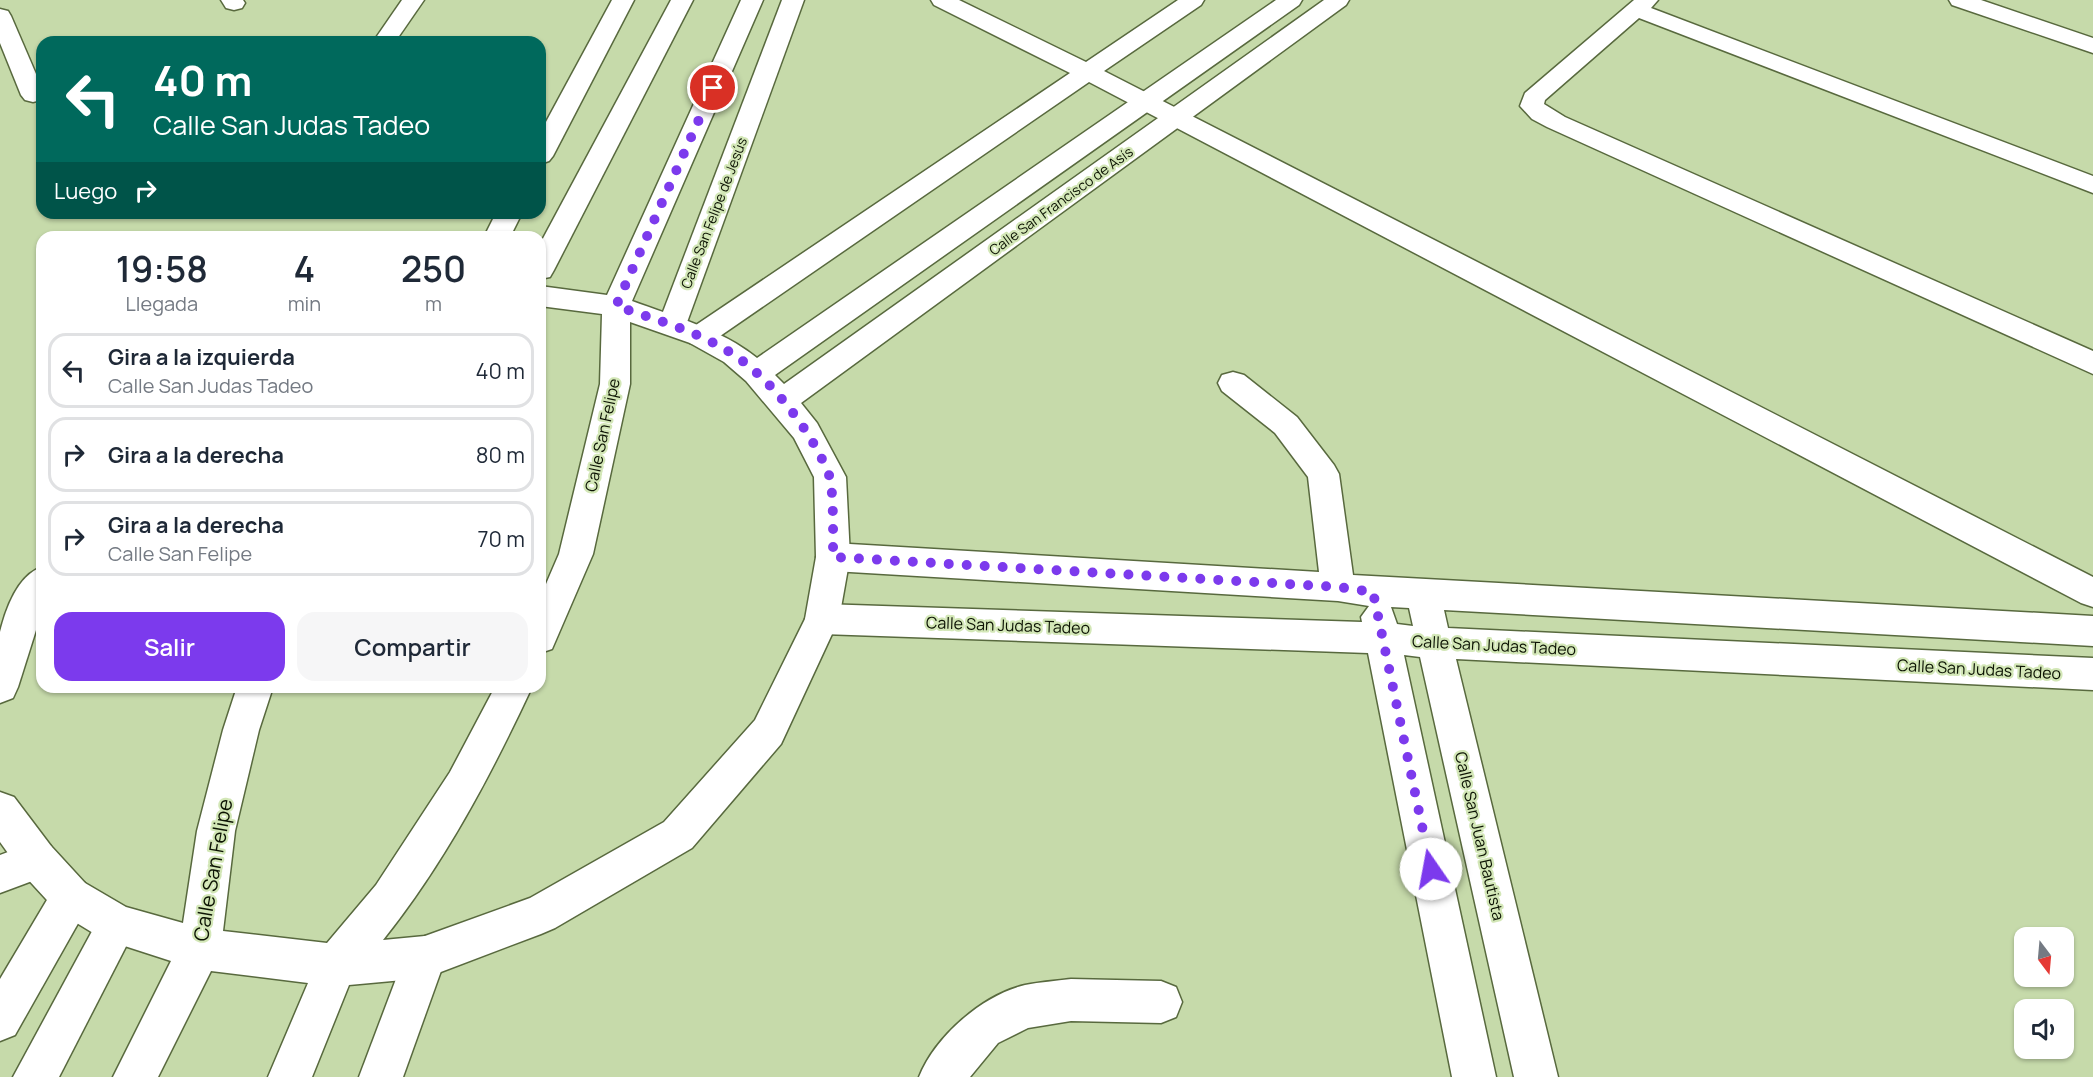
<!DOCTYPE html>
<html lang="es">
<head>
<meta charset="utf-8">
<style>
  :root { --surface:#fff; --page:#f6f6f7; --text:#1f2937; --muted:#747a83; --line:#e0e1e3; --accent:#7c3aed }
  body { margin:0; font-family:Manrope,sans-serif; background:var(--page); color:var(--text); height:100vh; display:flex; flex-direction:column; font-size:22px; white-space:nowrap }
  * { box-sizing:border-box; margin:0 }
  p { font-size:20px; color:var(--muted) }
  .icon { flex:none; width:33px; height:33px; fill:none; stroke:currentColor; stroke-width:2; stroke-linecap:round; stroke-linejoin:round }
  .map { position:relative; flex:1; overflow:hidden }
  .panel { position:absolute; left:36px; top:231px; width:510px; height:462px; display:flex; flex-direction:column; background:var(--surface); border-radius:18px; box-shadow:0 2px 4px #0004 }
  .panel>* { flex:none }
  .top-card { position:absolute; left:36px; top:36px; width:510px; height:183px; border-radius:18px; box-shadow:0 2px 4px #0004; background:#00695c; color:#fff; overflow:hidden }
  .needle { width:39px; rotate:164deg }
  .tools { position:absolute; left:2014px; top:927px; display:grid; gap:12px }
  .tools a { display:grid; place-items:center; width:60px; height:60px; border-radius:12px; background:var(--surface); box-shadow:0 2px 4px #0004; font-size:30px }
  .pin { position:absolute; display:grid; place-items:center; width:51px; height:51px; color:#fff; margin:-26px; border:3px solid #fff; border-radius:50%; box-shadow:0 2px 6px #0007 }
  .me { position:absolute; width:66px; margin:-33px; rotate:348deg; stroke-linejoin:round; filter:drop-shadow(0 0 4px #0008) }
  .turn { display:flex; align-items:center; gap:21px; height:126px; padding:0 18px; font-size:27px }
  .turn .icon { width:78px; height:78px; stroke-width:2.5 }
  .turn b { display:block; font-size:42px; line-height:51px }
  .then { display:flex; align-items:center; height:57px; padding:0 18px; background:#0003; gap:12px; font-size:22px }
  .eta { display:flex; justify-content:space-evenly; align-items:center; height:102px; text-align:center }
  .eta b { font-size:36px; font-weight:600; line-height:42px }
  .button { display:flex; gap:12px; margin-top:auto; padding:12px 18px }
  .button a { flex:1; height:69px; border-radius:18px; background:var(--accent); color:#fff; font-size:24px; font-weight:600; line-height:69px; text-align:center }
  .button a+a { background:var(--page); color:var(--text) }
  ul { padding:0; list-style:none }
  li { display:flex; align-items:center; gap:18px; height:75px; margin:0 12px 9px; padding:0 6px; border:3px solid var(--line); border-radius:18px }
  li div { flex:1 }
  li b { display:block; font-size:22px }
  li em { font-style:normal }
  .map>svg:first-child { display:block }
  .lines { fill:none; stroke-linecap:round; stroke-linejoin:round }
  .minor-casing { stroke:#58693e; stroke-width:3 }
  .major-casing { stroke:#58693e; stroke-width:3 }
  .minor { fill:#fff; fill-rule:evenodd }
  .major { fill:#fff; fill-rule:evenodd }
  .route { stroke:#7c3aed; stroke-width:10; stroke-dasharray:0 18 }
  .labels { text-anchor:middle; stroke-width:4.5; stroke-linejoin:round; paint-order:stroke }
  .far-street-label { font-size:14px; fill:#0c1303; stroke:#d3e7b7 }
  .street-label { font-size:16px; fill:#0c1303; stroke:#d3e7b7 }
  .near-street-label { font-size:20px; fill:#0c1303; stroke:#d3e7b7 }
</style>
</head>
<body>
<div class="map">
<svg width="2093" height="1077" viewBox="0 0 2093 1077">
  <rect width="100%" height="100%" fill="#c6daaa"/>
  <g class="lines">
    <g class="minor-casing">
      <g id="minor">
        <path d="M221 0H243L245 3 242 8 234 10 226 8Z"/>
        <path d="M402 0H424L395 42H373Z"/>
        <path d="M612 0H634L553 156 549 161 540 164V133Z"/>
        <path d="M782 0H804L686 325 682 332 672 335 662 332 658 325Z"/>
        <path d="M931 0H959L1086 62 1178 0H1204L1201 5 1104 71 2093 577V607L2081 603 1089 82 710 343 700 346 690 343 686 336 690 329 1070 73 934 5Z"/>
        <path d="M1634 0H1658L1651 8 2093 176V193L1639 18 1545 100 1544 104 1565 117 2093 351V374L1547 127 1532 119 1520 106 1525 93Z"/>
        <path d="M1949 0H1981L2093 38V53L1952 5Z"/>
        <path d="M0 9 8 11 11 16 42 88 41 100 33 102 25 100 21 95 0 43Z"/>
        <path d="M496 213H522L510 237H484Z"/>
        <path d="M1233 372 1244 375 1297 417 1334 465 1339 474 1353 575 2093 616V646L1444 610 1448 628 2093 658V690L1456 659 1558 1077H1514L1420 657 1404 655 1496 1077H1452L1368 653 822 634 810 629 805 619 810 609 822 604 1362 622 1361 617 1369 606 1338 601 833 571 821 567 816 557 821 547 833 543 1319 572 1308 477 1275 433 1222 391 1218 383 1222 375ZM1391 607 1409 608 1413 626 1397 624Z"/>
        <path d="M37 841 51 846 57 860 51 874 0 893V855Z"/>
        <path d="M71 877 85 883 91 897 85 911 15 1035 0 1041V979L57 883Z"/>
        <path d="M117 905 131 911 137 925 59 1077H13L103 911Z"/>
        <path d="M425 936 440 942 446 957 403 1077H359L410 942Z"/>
        <path d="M1071 979 1161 981 1176 987 1182 1002 1176 1017 1161 1023 1071 1021 1028 1028 998 1043 970 1077H919C935 1037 982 995 1025 985 1040 982 1056 981 1071 979Z"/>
      </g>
    </g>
    <g class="major-casing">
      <g id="major">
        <path d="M671 0H693L554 270 550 277 540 279V244Z"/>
        <path d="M741 0H763L632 301C675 317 721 329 757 358L1276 0H1302L1299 5 775 375 784 384 1324 0H1349L1346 5 801 403 817 423 846 477 850 557 839 619 781 744 692 848 555 928 541 934 425 978 349 985 312 1077H268L308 983 211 971 158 1077H113L171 961 103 939 57 911 23 874 0 842V792L14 797 51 846 85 883 126 907 183 923 197 831 223 730 237 687H273L259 730 235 831 223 931 327 943 376 885 450 772 495 687H532C491 775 444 864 383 940L425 936 530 898 664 822 755 720 805 619 816 557 814 477 794 438 746 381 724 362 690 343 630 322V384L593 554 552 649 540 653V598L559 554 600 384 602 314 540 306V286L607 295Z"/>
        <path d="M42 567V611L18 687 13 698 0 703C0 682 0 652 0 632 6 608 18 575 42 567Z"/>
      </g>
    </g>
    <use href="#minor" class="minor"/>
    <use href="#major" class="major"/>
  </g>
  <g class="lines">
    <path class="route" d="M713 88 616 306C656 320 698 331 734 355 771 379 813 433 829 475 834 489 833 539 833 557L1338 587 1373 592 1431 869"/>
  </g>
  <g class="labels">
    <g class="far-street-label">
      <text transform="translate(1061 201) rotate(-36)" y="5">Calle San Francisco de Asís</text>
      <text transform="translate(714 213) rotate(-69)" y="5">Calle San Felipe de Jesús</text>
    </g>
    <g class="street-label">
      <text transform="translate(602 435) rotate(-78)" y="6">Calle San Felipe</text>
      <text transform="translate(1008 625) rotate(2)" y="6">Calle San Judas Tadeo</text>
      <text transform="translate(1494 645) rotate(3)" y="6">Calle San Judas Tadeo</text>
      <text transform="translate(1979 669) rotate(3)" y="6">Calle San Judas Tadeo</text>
      <text transform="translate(1480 836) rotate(77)" y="6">Calle San Juan Bautista</text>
    </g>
    <g class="near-street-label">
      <text transform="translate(213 870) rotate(-80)" y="7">Calle San Felipe</text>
    </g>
  </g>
</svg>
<div class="tools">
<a><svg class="needle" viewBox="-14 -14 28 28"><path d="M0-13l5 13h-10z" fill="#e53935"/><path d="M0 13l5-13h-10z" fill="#747a83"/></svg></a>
<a><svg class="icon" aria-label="sound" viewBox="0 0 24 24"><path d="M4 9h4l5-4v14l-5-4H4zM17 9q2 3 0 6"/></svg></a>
</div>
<div class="pin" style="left:713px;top:88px;background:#d93025"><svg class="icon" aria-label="arrive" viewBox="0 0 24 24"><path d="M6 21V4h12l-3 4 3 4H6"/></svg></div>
<svg class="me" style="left:1431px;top:869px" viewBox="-20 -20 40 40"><circle r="19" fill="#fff"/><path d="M0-13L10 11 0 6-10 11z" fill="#7c3aed"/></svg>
<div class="top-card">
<div class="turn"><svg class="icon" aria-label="left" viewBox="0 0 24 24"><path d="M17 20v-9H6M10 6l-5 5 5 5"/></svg><div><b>40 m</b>Calle San Judas Tadeo</div></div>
<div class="then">Luego<svg class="icon" aria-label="right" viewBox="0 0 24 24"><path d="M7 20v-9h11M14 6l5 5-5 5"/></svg></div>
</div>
<section class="panel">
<div class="eta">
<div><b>19:58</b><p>Llegada</p></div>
<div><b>4</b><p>min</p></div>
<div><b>250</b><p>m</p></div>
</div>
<ul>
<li><svg class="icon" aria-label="left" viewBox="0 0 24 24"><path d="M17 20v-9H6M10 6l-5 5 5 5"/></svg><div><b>Gira a la izquierda</b><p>Calle San Judas Tadeo</p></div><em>40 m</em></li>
<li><svg class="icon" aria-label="right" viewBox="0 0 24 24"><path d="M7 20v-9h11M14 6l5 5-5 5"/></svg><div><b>Gira a la derecha</b></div><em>80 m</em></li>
<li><svg class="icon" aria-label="right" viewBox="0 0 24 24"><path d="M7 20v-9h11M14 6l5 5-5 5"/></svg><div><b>Gira a la derecha</b><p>Calle San Felipe</p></div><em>70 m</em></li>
</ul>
<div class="button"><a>Salir</a><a>Compartir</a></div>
</section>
</div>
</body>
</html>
